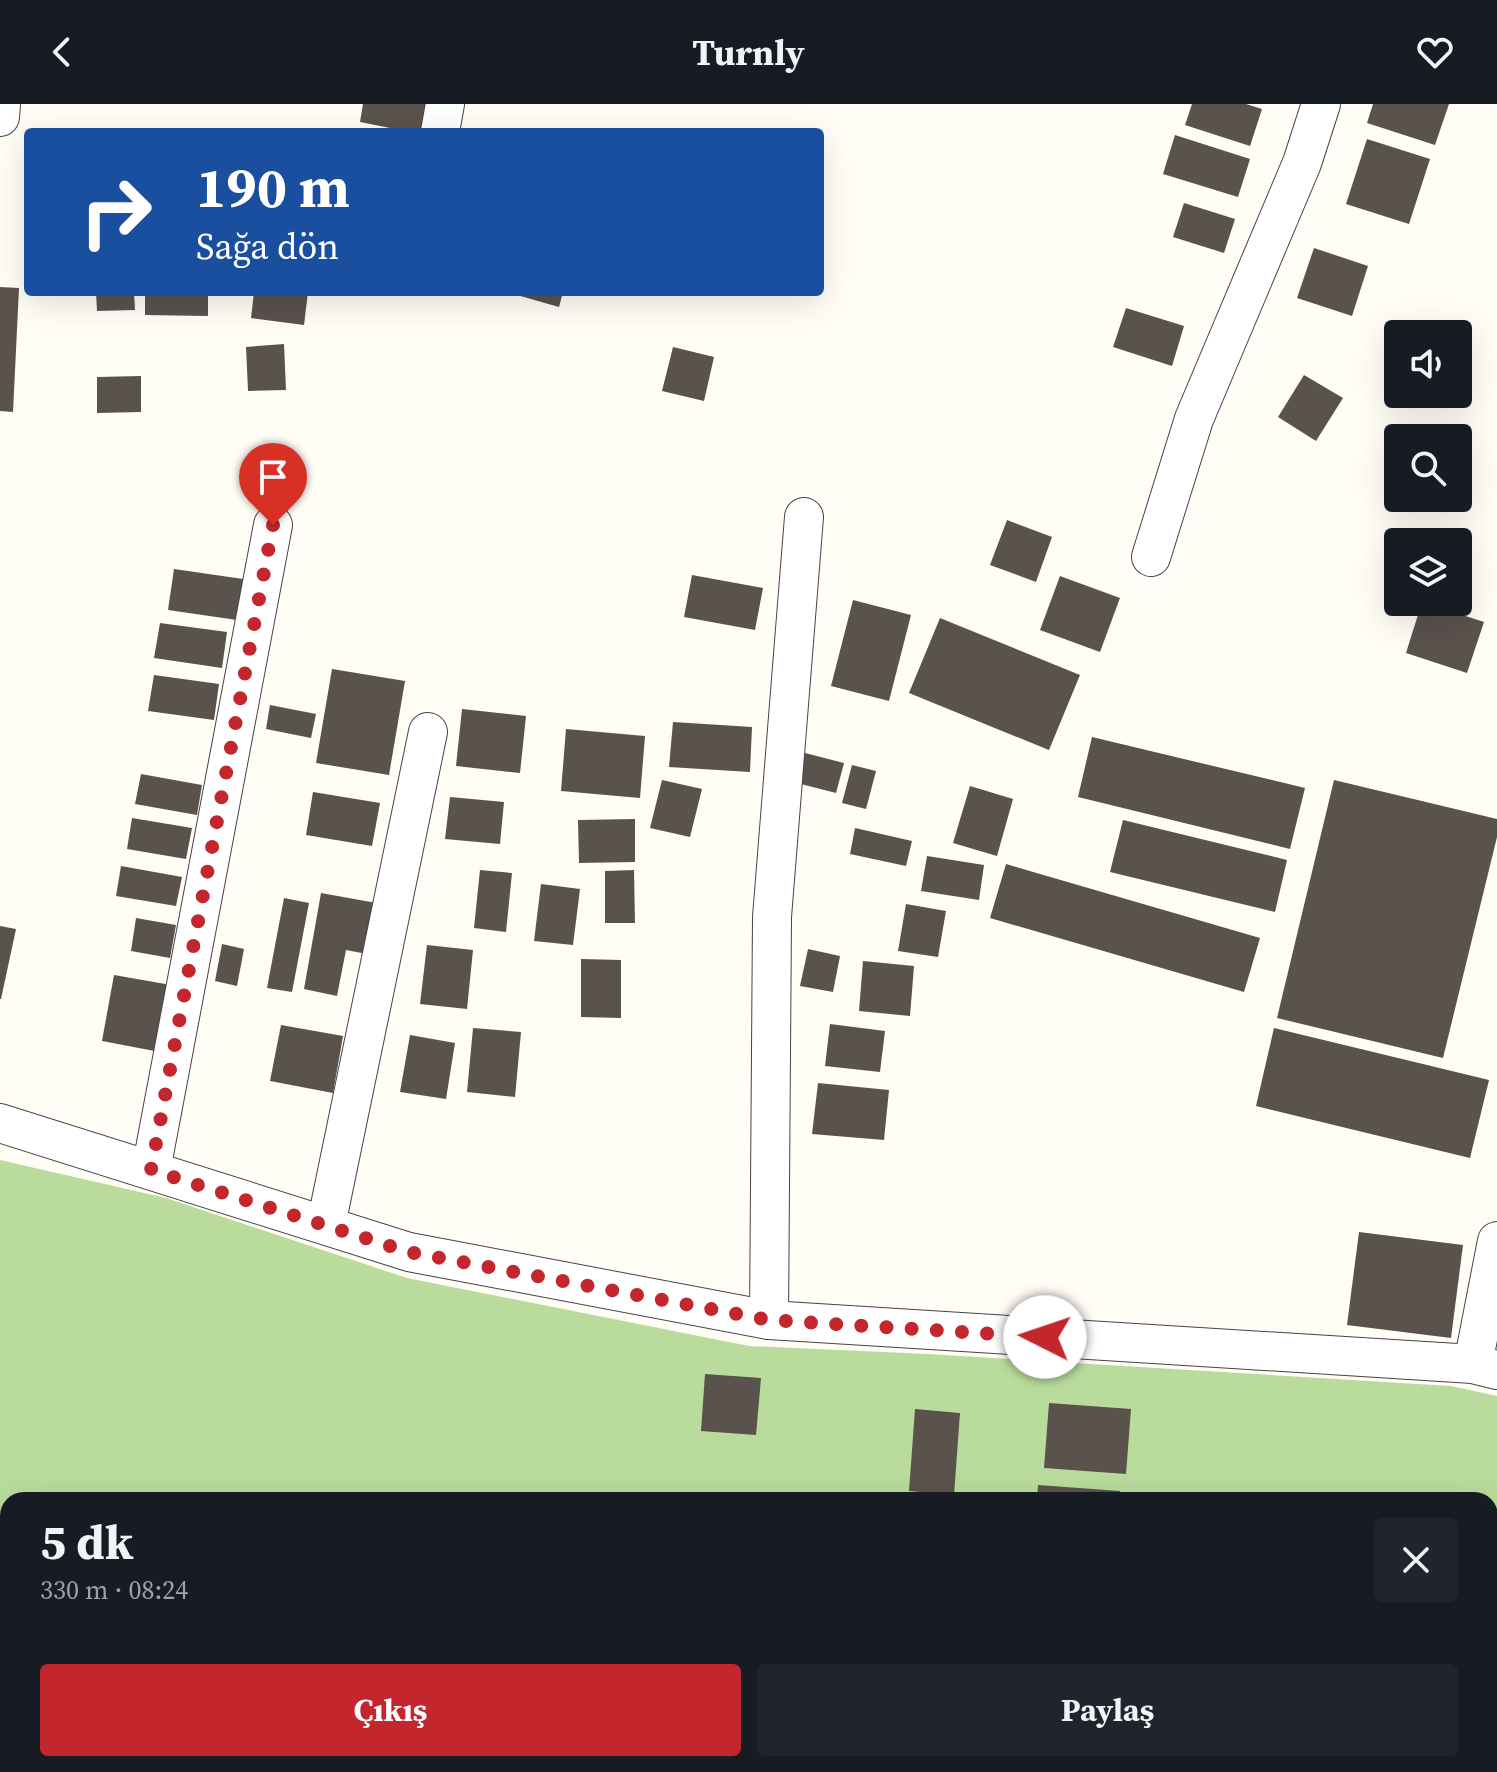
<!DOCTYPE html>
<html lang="tr">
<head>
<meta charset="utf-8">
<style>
  :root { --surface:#171b24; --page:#20242c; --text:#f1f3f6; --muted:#9ea1a6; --accent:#c4262e }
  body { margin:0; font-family:"Source Serif 4",serif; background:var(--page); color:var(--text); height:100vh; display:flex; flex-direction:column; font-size:30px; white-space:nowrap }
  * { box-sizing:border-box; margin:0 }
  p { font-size:26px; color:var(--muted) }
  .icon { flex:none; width:44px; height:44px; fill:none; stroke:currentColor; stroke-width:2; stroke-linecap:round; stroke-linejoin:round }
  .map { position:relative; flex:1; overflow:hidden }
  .panel { position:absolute; left:0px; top:1388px; width:1498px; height:280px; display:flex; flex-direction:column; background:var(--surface); border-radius:24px 24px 0 0; box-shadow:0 8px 32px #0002 }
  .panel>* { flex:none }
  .hud { position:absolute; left:24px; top:24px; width:800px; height:168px; border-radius:8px; box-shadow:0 8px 32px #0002; background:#1a4fa0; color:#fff; overflow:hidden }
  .fabs { position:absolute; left:1384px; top:216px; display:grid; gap:16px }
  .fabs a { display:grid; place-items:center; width:88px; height:88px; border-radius:8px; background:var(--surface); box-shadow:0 8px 32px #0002; font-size:40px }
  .pin { position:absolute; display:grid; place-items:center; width:68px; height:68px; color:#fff; margin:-82px -34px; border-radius:50% 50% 50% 0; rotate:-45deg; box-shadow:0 0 8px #0007 }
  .pin .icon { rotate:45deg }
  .me { position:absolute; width:88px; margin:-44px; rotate:274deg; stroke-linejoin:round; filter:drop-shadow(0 0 6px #0008) }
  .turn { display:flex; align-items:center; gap:28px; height:168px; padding:0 40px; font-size:36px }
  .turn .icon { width:104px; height:104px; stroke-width:2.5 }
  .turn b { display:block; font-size:56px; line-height:68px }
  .round { display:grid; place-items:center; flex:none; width:84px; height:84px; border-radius:8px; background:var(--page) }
  .head { display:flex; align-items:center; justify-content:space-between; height:136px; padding:0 40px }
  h1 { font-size:48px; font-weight:700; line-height:60px }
  .action { display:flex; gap:16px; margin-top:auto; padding:16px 40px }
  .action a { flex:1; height:92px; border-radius:8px; background:var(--accent); color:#fff; font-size:32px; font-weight:700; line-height:92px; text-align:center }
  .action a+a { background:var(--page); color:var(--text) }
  header { display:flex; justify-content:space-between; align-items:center; height:104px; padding:0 40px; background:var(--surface); font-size:36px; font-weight:700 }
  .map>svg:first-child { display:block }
  .forest { fill:#b9dc9c }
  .building { fill:#5a524d }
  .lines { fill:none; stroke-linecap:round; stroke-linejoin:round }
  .minor-casing { stroke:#444; stroke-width:40 }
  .tertiary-casing { stroke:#444; stroke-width:46 }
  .minor { stroke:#fff; stroke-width:38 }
  .tertiary { stroke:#fff; stroke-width:44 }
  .route { stroke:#c4262e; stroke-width:14; stroke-dasharray:0 25.2 }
</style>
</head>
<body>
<header><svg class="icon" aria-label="back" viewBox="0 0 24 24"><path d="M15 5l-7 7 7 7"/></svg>Turnly<svg class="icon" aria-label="heart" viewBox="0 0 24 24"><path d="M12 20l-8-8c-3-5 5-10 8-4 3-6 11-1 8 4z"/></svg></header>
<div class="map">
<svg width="1497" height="1668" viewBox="0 0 1497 1668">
  <rect width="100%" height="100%" fill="#fffdf5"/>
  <path class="forest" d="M0 1056 166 1094 407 1174 749 1242 928 1250 1451 1282 1497 1292V1419L1490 1420V1396H8V1660H469L434 1668H0Z"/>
  <g class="building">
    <path d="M363 0H432L427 28H410L360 18Z"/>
    <path d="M1192 0H1246L1262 5 1250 42 1185 21Z"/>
    <path d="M1373 0H1449L1435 41 1367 19Z"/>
    <path d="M1175 31 1250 55 1238 93 1163 70Z"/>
    <path d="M1367 35 1430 55 1409 120 1346 100Z"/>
    <path d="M1184 99 1235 115 1224 149 1173 133Z"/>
    <path d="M1314 144 1368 162 1352 212 1297 194Z"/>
    <path d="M0 183 19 184 13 308 0 307Z"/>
    <path d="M96 188H134L135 206 97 207Z"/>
    <path d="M145 188H208V212L145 211Z"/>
    <path d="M254 188H308L304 221 251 214Z"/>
    <path d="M506 188H563L559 203Z"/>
    <path d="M1126 204 1184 222 1172 262 1113 243Z"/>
    <path d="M284 240 286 286 248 287 246 243Z"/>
    <path d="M673 243 714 253 704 297 662 287Z"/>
    <path d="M1304 271 1343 294 1316 337 1278 313Z"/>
    <path d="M141 272V308L97 309V273Z"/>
    <path d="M1007 416 1052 433 1036 478 990 461Z"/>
    <path d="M174 465 243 475 237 516 168 506Z"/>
    <path d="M692 471 763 484 755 526 684 513Z"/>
    <path d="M1060 472 1120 494 1100 548 1040 526Z"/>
    <path d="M853 496 911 511 889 597 831 582Z"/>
    <path d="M1422 498 1484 518 1467 569 1406 549Z"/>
    <path d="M940 514 1080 571 1049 646 909 589Z"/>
    <path d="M160 519 227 528 222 564 154 554Z"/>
    <path d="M332 565 405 577 389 671 316 659Z"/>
    <path d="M154 571 219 580 214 616 148 607Z"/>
    <path d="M270 601 316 610 311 634 266 625Z"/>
    <path d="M462 605 526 612 520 669 456 662Z"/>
    <path d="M673 618 752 623 750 668 669 663Z"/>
    <path d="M566 625 645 632 640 694 561 687Z"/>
    <path d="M1092 633 1305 684 1290 745 1078 693Z"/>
    <path d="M805 649 844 659 836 689 797 679Z"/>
    <path d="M852 661 876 667 866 705 842 699Z"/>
    <path d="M141 670 202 681 197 711 135 700Z"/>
    <path d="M662 676 702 685 690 733 650 724Z"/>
    <path d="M1334 676 1497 715V733L1443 954 1277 914Z"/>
    <path d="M970 682 1013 695 997 752 953 739Z"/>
    <path d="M313 688 380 699 372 742 306 731Z"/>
    <path d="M450 693 504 698 500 740 445 735Z"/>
    <path d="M132 714 192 724 186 755 127 745Z"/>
    <path d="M635 715V758L579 759 578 716Z"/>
    <path d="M1123 716 1287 756 1275 808 1110 768Z"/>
    <path d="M855 724 912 737 906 762 850 750Z"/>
    <path d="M927 752 984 761 979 796 921 787Z"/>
    <path d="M1006 760 1260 834 1244 888 990 814Z"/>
    <path d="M121 762 182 773 176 802 116 792Z"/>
    <path d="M480 766 512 769 506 828 474 824Z"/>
    <path d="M634 766 635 819H605V767Z"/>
    <path d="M541 780 580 785 573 841 534 837Z"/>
    <path d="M321 789 382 800 372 851 346 846 337 892 304 885Z"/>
    <path d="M284 794 309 799 292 888 267 884Z"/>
    <path d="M906 800 946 807 938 853 898 847Z"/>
    <path d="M136 814 176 821 170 854 131 847Z"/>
    <path d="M0 822 16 825 1 895H0Z"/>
    <path d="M222 840 244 845 237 882 215 877Z"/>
    <path d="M427 841 473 846 467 905 420 900Z"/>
    <path d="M808 845 840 852 833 888 800 882Z"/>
    <path d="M581 855 621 856V914L581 913Z"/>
    <path d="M863 857 914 862 910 912 859 907Z"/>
    <path d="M114 871 177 882 165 949 102 937Z"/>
    <path d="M830 920 885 927 880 968 825 962Z"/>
    <path d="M281 921 343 932 333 989 270 977Z"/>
    <path d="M473 924 521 928 515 993 467 988Z"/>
    <path d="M1274 924 1489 976 1470 1054 1256 1002Z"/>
    <path d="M410 931 455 939 446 995 400 988Z"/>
    <path d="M818 979 889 986 884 1036 812 1030Z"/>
    <path d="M1359 1128 1463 1141 1451 1234 1347 1221Z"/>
    <path d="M705 1270 761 1274 756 1331 701 1327Z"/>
    <path d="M1049 1299 1131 1305 1126 1370 1044 1364Z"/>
    <path d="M915 1305 960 1309 954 1391 909 1387Z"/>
    <path d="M1038 1381 1120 1387V1396H1037Z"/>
  </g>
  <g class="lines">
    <g class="minor-casing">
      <g id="minor">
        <path d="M0 13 1 0"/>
        <path d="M440 28 445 0"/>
        <path d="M1151 453 1194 315 1302 59 1321 0"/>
        <path d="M0 1019 409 1148 769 1216 1473 1260 1497 1266"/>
        <path d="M151 1066 273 421"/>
        <path d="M326 1121 428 628"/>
        <path d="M769 1216 772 813 804 413"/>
        <path d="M1473 1260 1497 1137"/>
        <path d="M681 1660 683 1668"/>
        <path d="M996 1660 998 1668"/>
        <path d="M1276 1660 1277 1668"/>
      </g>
    </g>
    <g class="tertiary-casing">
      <g id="tertiary">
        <path d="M1490 1444 1497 1443"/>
        <path d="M555 1668 586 1660"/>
      </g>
    </g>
    <use href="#minor" class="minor"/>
    <use href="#tertiary" class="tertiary"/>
  </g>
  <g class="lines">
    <path class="route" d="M273 421 151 1066 409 1148 769 1216 1045 1233"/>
  </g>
</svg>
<div class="fabs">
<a><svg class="icon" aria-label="sound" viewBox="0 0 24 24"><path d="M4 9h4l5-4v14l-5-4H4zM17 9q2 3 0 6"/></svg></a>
<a><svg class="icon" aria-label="search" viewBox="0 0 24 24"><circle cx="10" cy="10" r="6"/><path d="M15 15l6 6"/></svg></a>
<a><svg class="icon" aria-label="layers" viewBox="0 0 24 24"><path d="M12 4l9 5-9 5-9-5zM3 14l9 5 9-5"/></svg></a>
</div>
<div class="pin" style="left:273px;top:421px;background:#d93025"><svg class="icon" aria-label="arrive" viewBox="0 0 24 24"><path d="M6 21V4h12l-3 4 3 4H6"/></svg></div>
<svg class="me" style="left:1045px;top:1233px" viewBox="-20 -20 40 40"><circle r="19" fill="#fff"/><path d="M0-13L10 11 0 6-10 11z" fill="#c4262e"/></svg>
<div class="hud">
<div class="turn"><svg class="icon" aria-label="right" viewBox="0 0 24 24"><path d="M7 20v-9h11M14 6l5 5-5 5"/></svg><div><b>190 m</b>Sağa dön</div></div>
</div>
<section class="panel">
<div class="head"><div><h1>5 dk</h1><p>330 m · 08:24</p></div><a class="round"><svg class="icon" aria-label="close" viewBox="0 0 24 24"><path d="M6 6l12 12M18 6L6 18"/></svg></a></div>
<div class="action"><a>Çıkış</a><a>Paylaş</a></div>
</section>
</div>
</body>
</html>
